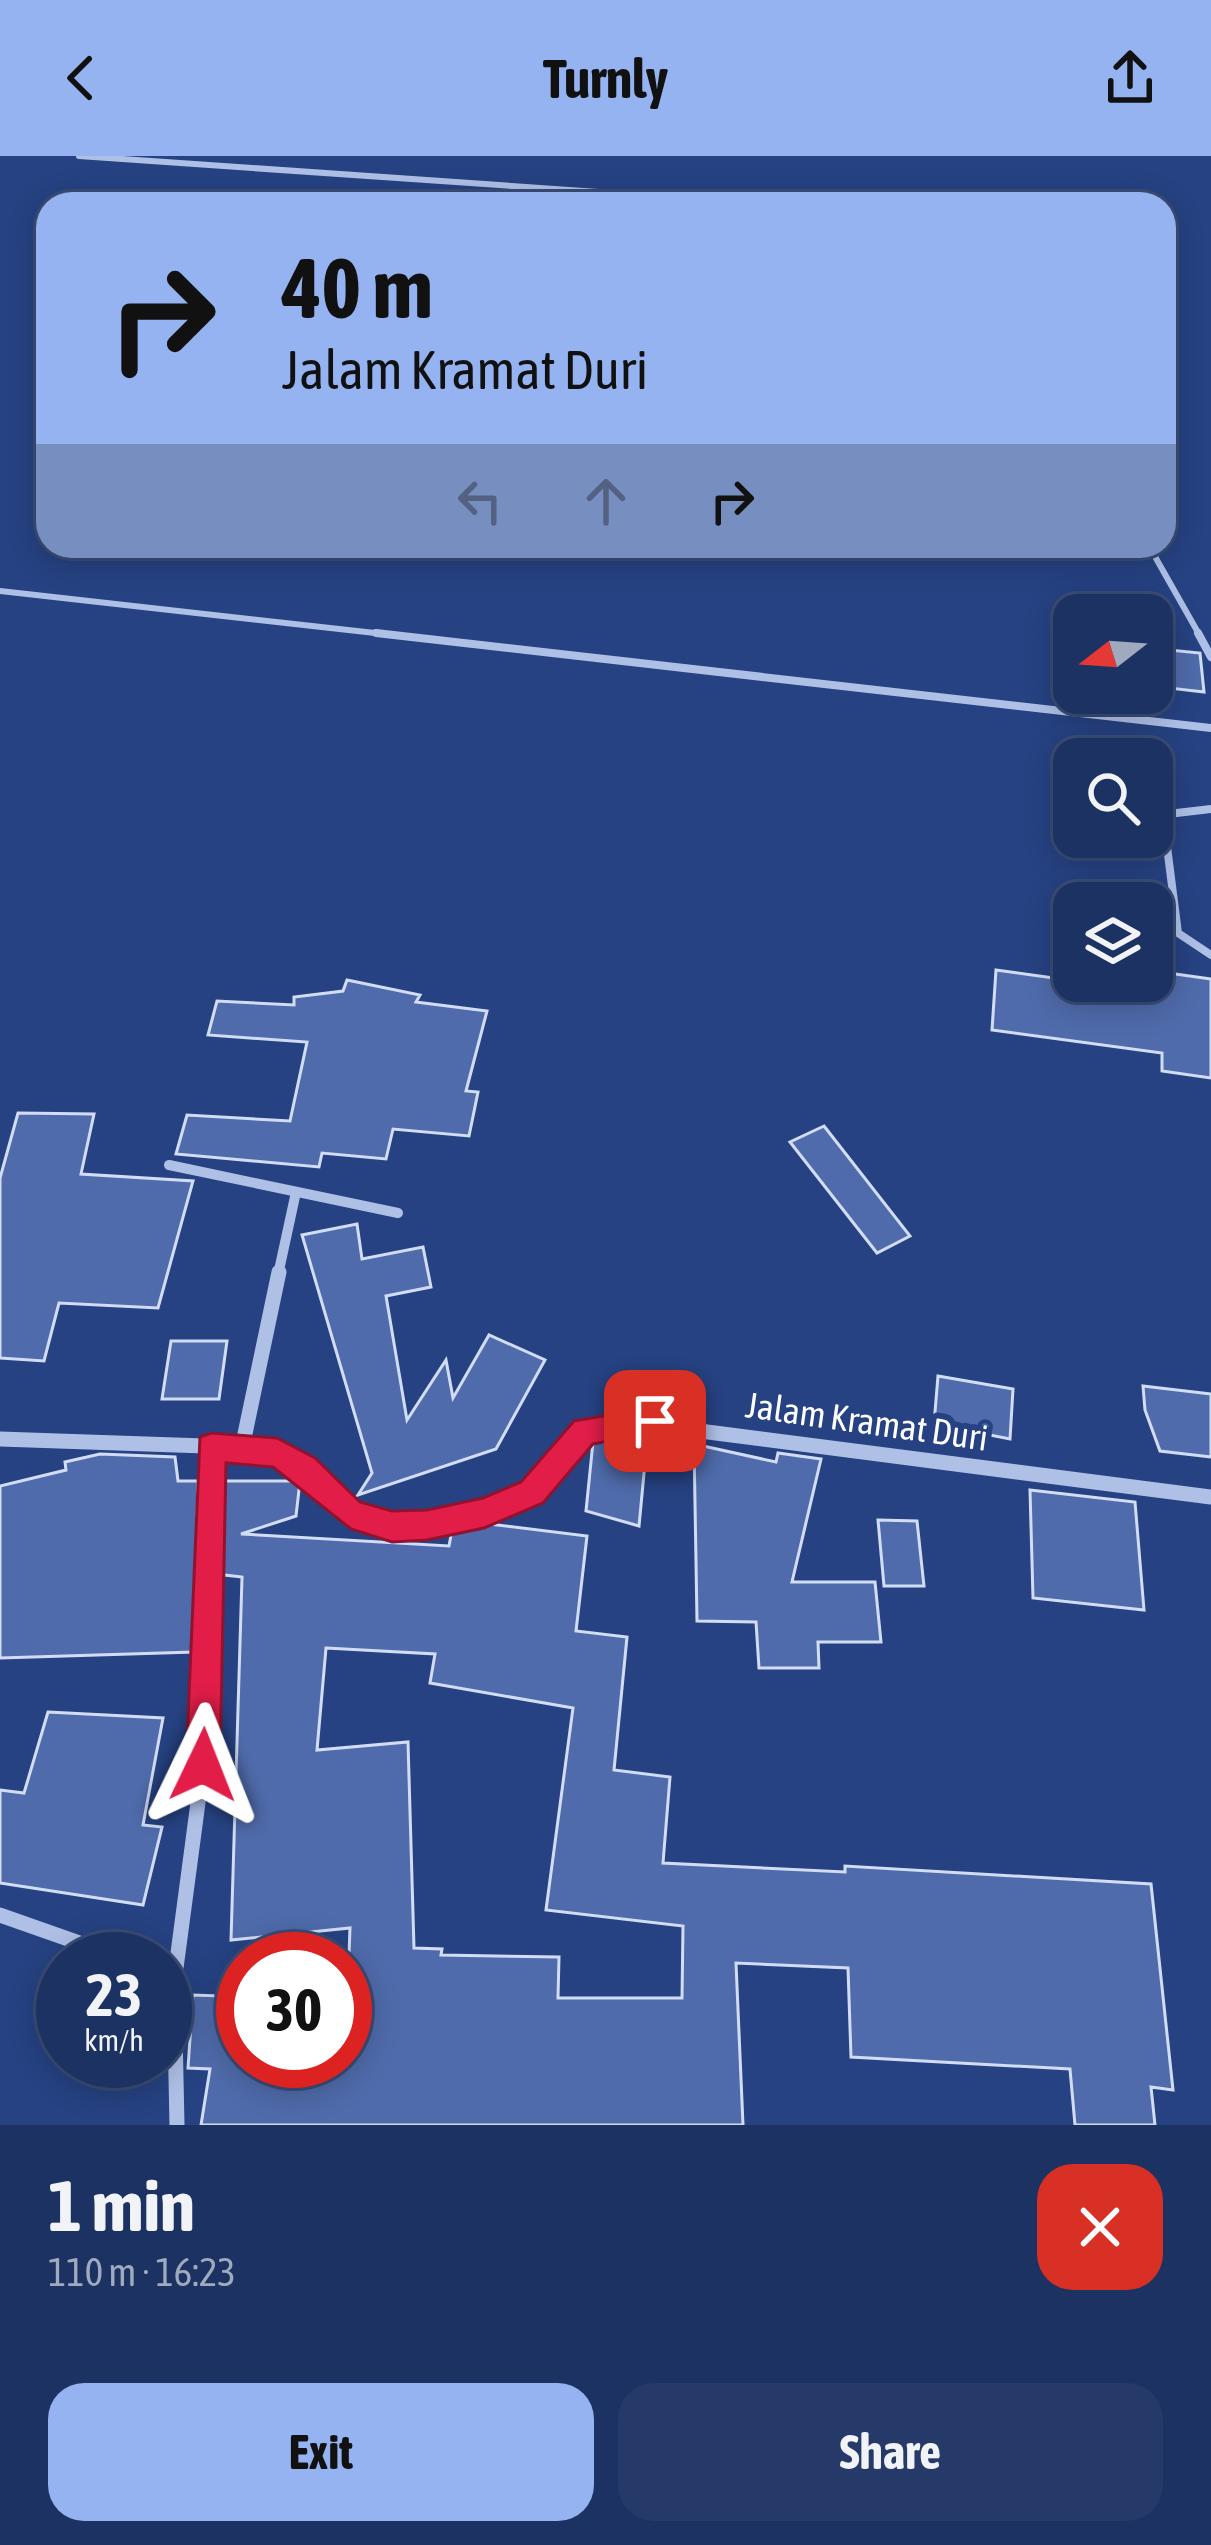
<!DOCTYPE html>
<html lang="en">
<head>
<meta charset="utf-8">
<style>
  :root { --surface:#1c3262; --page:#253a68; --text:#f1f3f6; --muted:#a0aabe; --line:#3a4d77; --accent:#95b2f1 }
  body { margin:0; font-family:"Asap Condensed",sans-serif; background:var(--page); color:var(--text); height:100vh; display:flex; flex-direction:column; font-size:45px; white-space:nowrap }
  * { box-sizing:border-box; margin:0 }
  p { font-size:39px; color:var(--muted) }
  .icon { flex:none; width:66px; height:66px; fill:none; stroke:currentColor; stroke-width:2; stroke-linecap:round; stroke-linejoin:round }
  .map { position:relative; height:1969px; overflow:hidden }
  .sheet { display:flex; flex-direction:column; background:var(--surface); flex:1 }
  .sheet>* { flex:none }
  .guide { position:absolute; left:36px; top:36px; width:1140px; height:366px; border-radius:36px; box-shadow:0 6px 30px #0003,0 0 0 3px var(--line); background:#95b2f1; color:#111; overflow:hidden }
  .needle { width:78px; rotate:253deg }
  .tools { position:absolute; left:1053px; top:438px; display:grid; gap:24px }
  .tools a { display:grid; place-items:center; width:120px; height:120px; border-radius:24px; background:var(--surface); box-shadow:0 6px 30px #0003,0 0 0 3px var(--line); font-size:60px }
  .speed { position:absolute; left:36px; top:1776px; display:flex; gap:24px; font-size:60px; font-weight:700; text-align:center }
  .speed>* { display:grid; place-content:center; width:156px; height:156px; border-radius:50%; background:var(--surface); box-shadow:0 6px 30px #0003,0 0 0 3px var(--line); line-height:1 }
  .speed small { font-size:30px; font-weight:400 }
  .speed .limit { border:18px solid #d22; background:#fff; color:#111 }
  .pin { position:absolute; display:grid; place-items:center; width:102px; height:102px; color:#fff; margin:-51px; border-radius:24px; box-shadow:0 6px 18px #0006 }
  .me { position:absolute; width:132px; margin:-66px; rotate:2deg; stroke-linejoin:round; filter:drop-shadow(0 0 9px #0008) }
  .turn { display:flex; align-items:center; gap:42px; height:252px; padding:0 48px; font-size:54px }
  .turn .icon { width:156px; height:156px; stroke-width:2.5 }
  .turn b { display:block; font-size:84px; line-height:102px }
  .lanes { display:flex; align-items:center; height:114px; padding:0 48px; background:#0003; justify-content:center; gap:60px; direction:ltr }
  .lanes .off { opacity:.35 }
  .round { display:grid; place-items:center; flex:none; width:126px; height:126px; border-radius:36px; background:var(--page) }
  .head { display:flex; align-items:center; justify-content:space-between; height:204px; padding:0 48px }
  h1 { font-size:72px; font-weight:700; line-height:90px }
  .action { display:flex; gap:24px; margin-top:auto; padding:24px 48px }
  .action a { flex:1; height:138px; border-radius:36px; background:var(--accent); color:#111; font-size:48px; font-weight:700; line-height:138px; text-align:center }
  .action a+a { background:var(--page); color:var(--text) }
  header { display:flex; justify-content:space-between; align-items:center; height:156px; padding:0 48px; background:var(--accent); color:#111; font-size:54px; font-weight:700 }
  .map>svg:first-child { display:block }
  .building { fill:#4f6bab; stroke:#d2ddf5; stroke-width:3; fill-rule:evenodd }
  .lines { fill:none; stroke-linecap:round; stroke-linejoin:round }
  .lane-far1 { stroke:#afc0e7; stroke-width:6 }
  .lane { stroke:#afc0e7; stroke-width:8 }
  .street-far1 { stroke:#afc0e7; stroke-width:10 }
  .street { stroke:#afc0e7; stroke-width:15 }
  .route { fill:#e11d48; stroke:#92132f; stroke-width:3 }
  .labels { text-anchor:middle; stroke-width:12; stroke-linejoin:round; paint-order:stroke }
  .street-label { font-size:36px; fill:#fff; stroke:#264282 }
</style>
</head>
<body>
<header><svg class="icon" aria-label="back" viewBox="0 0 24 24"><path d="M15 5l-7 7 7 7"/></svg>Turnly<svg class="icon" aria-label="share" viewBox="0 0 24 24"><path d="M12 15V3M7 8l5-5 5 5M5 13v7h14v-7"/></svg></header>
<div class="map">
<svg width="1211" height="1969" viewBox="0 0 1211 1969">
  <rect width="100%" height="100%" fill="#264282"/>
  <g class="building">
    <path d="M1159 493 1200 497 1204 536 1160 531Z"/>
    <path d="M996 814 1161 837V816L1211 823V922L1162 915V897L992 874Z"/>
    <path d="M347 824 420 839 416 846 487 855 466 935 478 936 469 980 393 973 386 1003 322 997 319 1011 176 998 187 959 290 965 307 886 208 879 217 845 294 849V841L343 835Z"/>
    <path d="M18 957 94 958 81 1018 193 1025 158 1152 59 1147 44 1205 0 1202V1022Z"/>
    <path d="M824 970 910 1080 877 1097 790 986Z"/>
    <path d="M357 1068 362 1103 423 1091 431 1131 386 1140 407 1264 446 1204 453 1242 489 1179 545 1204 496 1293 358 1339 372 1317 302 1079Z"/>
    <path d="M171 1185H227L219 1243H162Z"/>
    <path d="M938 1220 1013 1233 1010 1283 934 1268Z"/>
    <path d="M1143 1230 1211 1238V1301L1160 1295 1145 1254Z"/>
    <path d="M593 1286H647L639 1370 586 1355Z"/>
    <path d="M694 1288 776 1306 778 1297 821 1303 792 1426H875L881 1486H818L819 1512H759L756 1466 697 1465Z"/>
    <path d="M100 1298 175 1301 178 1325H198L194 1496 0 1502V1330L66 1314 65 1306Z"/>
    <path d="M222 1325H300L296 1360 241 1378 449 1390 452 1374 489 1368 587 1380 576 1475 627 1481 614 1614 670 1621 663 1707 845 1716V1710L1151 1728 1173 1934 1151 1931 1155 1969H1075L1070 1913 851 1901 848 1812 736 1807 743 1969H201L210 1913 188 1912 193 1839 220 1840 222 1830 243 1832V1905H345L350 1772 231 1784 242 1421 224 1419 219 1438ZM326 1492 435 1498 430 1527 573 1552 546 1754 683 1770 682 1842H558L559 1801 441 1799 442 1793 414 1792 408 1586 317 1594Z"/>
    <path d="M1030 1334 1135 1346 1144 1454 1033 1442Z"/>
    <path d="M878 1364 917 1365 924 1430H884Z"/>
    <path d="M48 1556 163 1562 143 1669 162 1671 143 1749 0 1727V1634L24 1637Z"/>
  </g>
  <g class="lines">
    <g class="lane-far1">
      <path d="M79 0 772 48"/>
      <path d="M1149 390 1200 480"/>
      <path d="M0 435 402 480"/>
    </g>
    <g class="lane">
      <path d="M376 477 1211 572"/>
      <path d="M1198 477 1211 501"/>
      <path d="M1211 653 1168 658 1165 675 1178 777 1211 799"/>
    </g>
    <g class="street-far1">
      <path d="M169 1009 398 1057"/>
      <path d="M278 1119 296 1036"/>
    </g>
    <g class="street">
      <path d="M0 1283 261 1292 305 1313 351 1358 392 1371 485 1357 532 1336 584 1275 630 1266 1211 1341"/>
      <path d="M242 1292 279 1116"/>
      <path d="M0 1759 125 1803"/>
      <path d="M165 1823 174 1827 177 1969"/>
      <path d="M174 1827 203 1609 211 1291"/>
    </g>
  </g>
  <path class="route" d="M655 1251 666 1255 670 1265 666 1275 593 1288 543 1347 484 1372 427 1384 392 1386 351 1373 273 1311 226 1307 220 1609 215 1621 203 1626 191 1621 186 1609 200 1281 211 1277 277 1282 315 1302 360 1346 392 1355 427 1354 483 1342 521 1326 574 1265Z"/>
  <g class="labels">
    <g class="street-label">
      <text transform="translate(867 1265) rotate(8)" y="13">Jalam Kramat Duri</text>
    </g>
  </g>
</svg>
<div class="tools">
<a><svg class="needle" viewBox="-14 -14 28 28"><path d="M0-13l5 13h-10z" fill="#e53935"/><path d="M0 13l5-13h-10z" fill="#a0aabe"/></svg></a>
<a><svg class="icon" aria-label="search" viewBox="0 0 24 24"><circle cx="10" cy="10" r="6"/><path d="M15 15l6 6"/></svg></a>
<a><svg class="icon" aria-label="layers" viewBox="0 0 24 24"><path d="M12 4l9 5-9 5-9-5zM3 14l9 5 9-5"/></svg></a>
</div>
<div class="speed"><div>23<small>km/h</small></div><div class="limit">30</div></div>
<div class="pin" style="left:655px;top:1265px;background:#d93025"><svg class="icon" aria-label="arrive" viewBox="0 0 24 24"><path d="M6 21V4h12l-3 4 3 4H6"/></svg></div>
<svg class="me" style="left:203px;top:1609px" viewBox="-20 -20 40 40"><path d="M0-17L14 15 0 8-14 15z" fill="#e11d48" stroke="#fff" stroke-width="4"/></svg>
<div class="guide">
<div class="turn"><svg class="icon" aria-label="right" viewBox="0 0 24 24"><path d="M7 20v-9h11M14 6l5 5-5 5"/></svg><div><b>40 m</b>Jalam Kramat Duri</div></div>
<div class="lanes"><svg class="icon off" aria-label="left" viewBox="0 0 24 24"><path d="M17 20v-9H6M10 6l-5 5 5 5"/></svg><svg class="icon off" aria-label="ahead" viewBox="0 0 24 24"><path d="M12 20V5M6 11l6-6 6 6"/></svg><svg class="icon" aria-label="right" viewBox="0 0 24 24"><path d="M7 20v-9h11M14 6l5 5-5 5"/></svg></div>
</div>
</div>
<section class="sheet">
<div class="head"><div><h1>1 min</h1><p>110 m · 16:23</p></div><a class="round" style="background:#d93025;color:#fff"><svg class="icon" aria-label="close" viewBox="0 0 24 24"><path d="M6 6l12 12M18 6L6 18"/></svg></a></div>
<div class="action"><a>Exit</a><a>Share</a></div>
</section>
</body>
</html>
